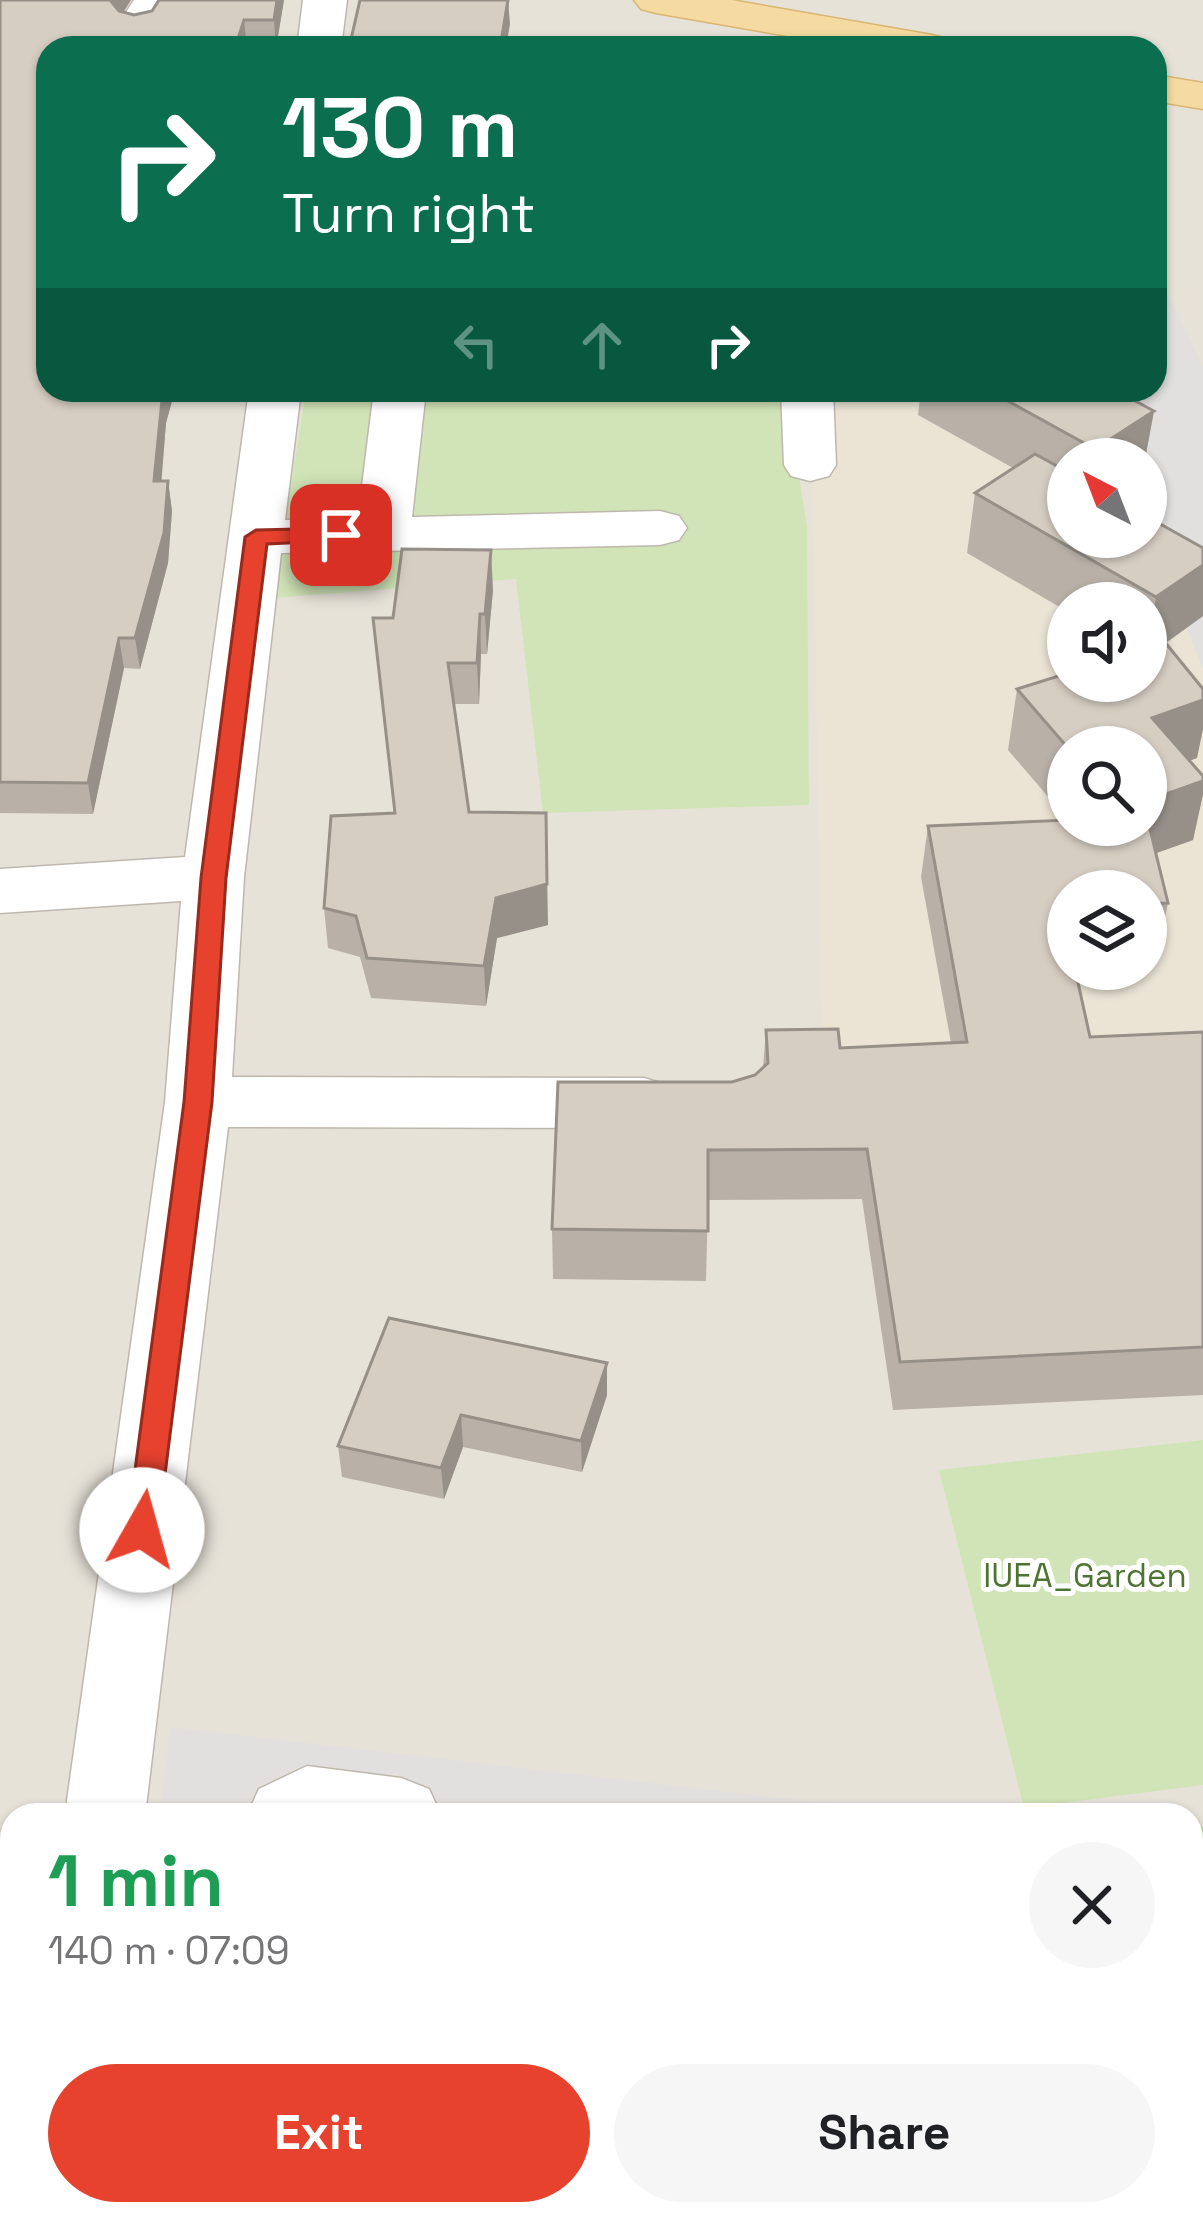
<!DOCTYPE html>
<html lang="en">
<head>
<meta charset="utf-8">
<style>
  :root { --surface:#fff; --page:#f6f6f6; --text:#202124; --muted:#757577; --accent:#e7422e }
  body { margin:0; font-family:"Space Grotesk",sans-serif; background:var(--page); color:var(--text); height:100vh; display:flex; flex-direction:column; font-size:45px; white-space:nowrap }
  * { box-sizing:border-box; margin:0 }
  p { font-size:39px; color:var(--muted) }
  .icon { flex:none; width:66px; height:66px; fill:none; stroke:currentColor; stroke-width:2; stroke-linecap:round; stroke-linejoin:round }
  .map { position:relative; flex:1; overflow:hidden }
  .sheet { position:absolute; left:0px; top:1803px; width:1203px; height:423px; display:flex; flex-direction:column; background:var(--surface); border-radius:36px 36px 0 0; box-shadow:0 3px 9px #0004 }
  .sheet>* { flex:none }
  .banner { position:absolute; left:36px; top:36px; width:1131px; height:366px; border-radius:36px; box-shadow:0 3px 9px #0004; background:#0b6e4f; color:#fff; overflow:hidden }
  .needle { width:78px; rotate:318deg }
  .buttons { position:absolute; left:1047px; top:438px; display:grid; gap:24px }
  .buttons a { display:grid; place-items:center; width:120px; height:120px; border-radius:50%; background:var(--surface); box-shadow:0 3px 9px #0004; font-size:60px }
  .pin { position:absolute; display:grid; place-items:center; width:102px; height:102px; color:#fff; margin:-51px; border-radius:24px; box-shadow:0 6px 18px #0006 }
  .me { position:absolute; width:132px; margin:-66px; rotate:7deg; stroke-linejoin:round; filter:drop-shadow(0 0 9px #0008) }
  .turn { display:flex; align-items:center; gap:42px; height:252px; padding:0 48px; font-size:54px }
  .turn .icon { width:156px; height:156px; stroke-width:2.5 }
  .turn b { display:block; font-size:84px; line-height:102px }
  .lanes { display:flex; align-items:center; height:114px; padding:0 48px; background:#0003; justify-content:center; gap:60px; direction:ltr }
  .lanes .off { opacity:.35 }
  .round { display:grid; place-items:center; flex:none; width:126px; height:126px; border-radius:63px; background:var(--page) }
  .summary { display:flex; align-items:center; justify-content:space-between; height:204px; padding:0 48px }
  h1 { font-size:72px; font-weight:800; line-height:90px; color:#1e9e55 }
  .action { display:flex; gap:24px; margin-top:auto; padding:24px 48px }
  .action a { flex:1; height:138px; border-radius:72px; background:var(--accent); color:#fff; font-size:48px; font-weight:800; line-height:138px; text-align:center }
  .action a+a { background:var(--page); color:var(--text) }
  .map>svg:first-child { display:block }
  .residential { fill:#e7e2d8; fill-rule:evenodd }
  .education { fill:#ebe4d5; fill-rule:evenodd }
  .green { fill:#d1e4b7 }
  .parking { fill:#e2e0de }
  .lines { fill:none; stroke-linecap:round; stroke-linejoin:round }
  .minor-casing { stroke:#beb7ad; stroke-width:3 }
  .major-casing { stroke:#d9b672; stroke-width:3 }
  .minor { fill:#fff; fill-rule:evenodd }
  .major { fill:#f5daa1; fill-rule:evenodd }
  .wall { fill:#b9b1a8; fill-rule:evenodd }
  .shaded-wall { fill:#969088 }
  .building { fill:#d7cec3; stroke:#969088; stroke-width:3 }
  .route { fill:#e7422e; stroke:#962b1e; stroke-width:3 }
  .labels { text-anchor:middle; stroke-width:10; stroke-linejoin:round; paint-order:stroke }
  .park-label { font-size:33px; fill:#4d7431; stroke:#fff }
</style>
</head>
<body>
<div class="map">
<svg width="1203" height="2224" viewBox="0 0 1203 2224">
  <rect width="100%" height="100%" fill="#f3f0ea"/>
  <path class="residential" d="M0 0H1203V2224H0ZM48 48H1155V390H48ZM1068 459H1146V537H1068ZM1068 603H1146V681H1068ZM1068 747H1146V825H1068ZM1068 891H1146V969H1068ZM12 1815H1191V2214H12Z"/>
  <path class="education" d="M811 390H1093L1068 459V537H1146V523L1203 667V1058L823 1075ZM1068 603H1146V681H1068ZM1068 747H1146V825H1068ZM1068 891H1146V969H1068Z"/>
  <g class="green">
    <path d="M306 390H785L807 526 809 805 543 813 516 579 273 598Z"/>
    <path d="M1203 1440V1785L1024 1808 939 1470Z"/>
    <path d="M1203 1826V2224H955L954 2214H1191V1828Z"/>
  </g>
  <g class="parking">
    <path d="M1155 267 1203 367V669L1146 524V459H1121L1093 390H1155Z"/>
    <path d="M170 1727 849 1806V1815H159Z"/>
    <path d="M111 2214H871L872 2224H110Z"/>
  </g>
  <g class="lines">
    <g class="minor-casing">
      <g id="minor">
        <path d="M134 0H178L154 35 139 39 124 35 117 26Z"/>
        <path d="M303 0H347L341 48H297Z"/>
        <path d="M249 390H301L285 520 358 518 374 390H426L412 517 660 511 679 516 687 528 679 540 660 545 281 553 244 877 232 1077 644 1078 667 1085 677 1103 667 1121 644 1128 228 1127 145 1815H65L165 1102 181 901 0 913V869L185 857Z"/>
        <path d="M781 390H833L836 465 829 476 810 481 791 476 784 465Z"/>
        <path d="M307 1766 401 1778 429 1789 441 1815H247L259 1789Z"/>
        <path d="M12 2191V2214H91L89 2224H1Z"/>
        <path d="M223 2214H311L310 2224H222Z"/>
        <path d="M397 2214H485L484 2224H396Z"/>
        <path d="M609 2214H697L696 2224H608Z"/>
        <rect x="780" y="2214" width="88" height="10"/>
      </g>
    </g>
    <g class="major-casing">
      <g id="major">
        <path d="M634 0H731L932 35 948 39 954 48H857L656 13 641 9Z"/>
        <path d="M1155 75 1203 83V109L1155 101Z"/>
      </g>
    </g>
    <use href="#minor" class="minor"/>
    <use href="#major" class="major"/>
  </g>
  <g class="wall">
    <path d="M0 0 124 12 134 15 152 11 159 0H284L276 48H48V390H175L166 423 161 481H168L172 511 168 563 140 669 124 668 93 814 0 813Z"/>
    <path d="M921 390H1115L1154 411 1145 459H1068V537L1203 548V616L1166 643 1197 758 1189 760 1203 776V794L1193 840 1156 853 1168 903 1157 954H1146V891H1068V969L1090 1037 1203 1032V1395L893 1410 862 1199 708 1200 706 1281 553 1279 552 1229 732 1082 755 1075 763 1067 766 1030 840 1048 951 1043 921 877 928 826 1068 820 1008 750 1017 689 1146 681V603H1068V612L967 553 975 493 1013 468 918 415ZM1068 747 1146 825H1068Z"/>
    <path d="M493 590 487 654H481L479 704H454L469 812 548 925 497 938 486 1006 371 998 360 957 328 948 324 908 394 813 373 618H393Z"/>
    <path d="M389 1318 607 1395 582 1472 463 1447 444 1499 342 1477 338 1446Z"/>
  </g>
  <g class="shaded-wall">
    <path d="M109 0H131L113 29Z"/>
    <path d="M277 0H284L276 48 274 20Z"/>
    <path d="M508 0 510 24 506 48H500Z"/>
    <path d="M244 20 247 48H235Z"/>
    <path d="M163 390H175L166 423 159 512 154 481Z"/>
    <path d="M1154 411 1145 459H1094L1095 449Z"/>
    <path d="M168 481 172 511 168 563 140 669 135 638Z"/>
    <path d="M491 550 493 590 487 654 485 614Z"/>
    <path d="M1203 565V616L1146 657 1156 597Z"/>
    <path d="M480 614 481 654 479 704 477 663Z"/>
    <path d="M119 638 124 668 93 814 88 783Z"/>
    <path d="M1203 700V729L1197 758 1146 777 1152 718Z"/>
    <path d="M1203 781V794L1193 840 1109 870 1146 825V801Z"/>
    <path d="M546 813 548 925 497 938 486 1006 484 966 496 898Z"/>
    <path d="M607 1363V1395L582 1472 581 1441Z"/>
    <path d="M461 1415 463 1447 444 1499 441 1468Z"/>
  </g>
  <g class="building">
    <path d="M0 0H110L119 11 134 15 152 11 159 0H277L274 20H244L235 48H48V390H163L154 481H168L164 533 135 638H119L88 783 0 782Z"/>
    <path d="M360 0H508L500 48H349Z"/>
    <path d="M988 390H1115L1154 411 1095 449Z"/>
    <path d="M1035 454 1068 472V537H1146V516L1203 548V565L1156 597 975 493Z"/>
    <path d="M402 549 491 550 485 614H480L477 663H448L469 812 546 813 547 884 496 898 484 966 367 958 356 916 324 908 331 816 395 813 373 618H393Z"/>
    <path d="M1164 641 1203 689V700L1152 718 1203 776V781L1146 801V747L1068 748 1017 689 1068 673V681H1146V647Z"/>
    <path d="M1147 817 1168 903 1146 904V891H1068V907H1062L1068 935V969H1075L1090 1037 1203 1032V1347L900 1362 867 1149 708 1150V1231L552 1229 558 1082H732L755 1075 768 1063 766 1030 838 1029 840 1048 967 1042 928 826 1068 820V825H1146Z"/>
    <path d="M389 1318 607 1363 581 1441 461 1415 441 1468 338 1446Z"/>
  </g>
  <path class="route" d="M341 528 352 535 349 540 267 544 226 878 212 1102 158 1530 153 1539 142 1543 132 1539 127 1530 184 1102 201 878 245 537 256 530Z"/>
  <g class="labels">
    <g class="park-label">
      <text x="1085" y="1587">IUEA_Garden</text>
    </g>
  </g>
</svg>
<div class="buttons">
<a><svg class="needle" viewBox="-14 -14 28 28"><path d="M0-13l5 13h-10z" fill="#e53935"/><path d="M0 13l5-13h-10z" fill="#757577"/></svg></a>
<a><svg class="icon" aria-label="sound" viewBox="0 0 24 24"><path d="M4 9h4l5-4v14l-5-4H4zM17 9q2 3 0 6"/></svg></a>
<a><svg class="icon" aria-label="search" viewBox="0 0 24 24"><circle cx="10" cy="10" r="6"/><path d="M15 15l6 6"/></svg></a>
<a><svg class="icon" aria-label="layers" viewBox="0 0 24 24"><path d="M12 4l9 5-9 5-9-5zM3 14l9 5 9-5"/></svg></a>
</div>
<div class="pin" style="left:341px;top:535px;background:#d93025"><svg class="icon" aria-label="arrive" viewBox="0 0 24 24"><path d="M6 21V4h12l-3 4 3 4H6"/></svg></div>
<svg class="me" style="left:142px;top:1530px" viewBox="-20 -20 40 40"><circle r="19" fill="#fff"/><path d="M0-13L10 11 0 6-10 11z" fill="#e7422e"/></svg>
<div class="banner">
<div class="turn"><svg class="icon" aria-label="right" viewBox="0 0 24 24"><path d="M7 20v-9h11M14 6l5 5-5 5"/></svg><div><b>130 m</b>Turn right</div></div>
<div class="lanes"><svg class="icon off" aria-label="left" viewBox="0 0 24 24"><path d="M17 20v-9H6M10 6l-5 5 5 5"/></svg><svg class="icon off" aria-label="ahead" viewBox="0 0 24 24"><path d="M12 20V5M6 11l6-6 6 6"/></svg><svg class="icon" aria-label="right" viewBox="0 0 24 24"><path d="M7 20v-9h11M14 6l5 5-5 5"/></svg></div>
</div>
<section class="sheet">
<div class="summary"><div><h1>1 min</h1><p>140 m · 07:09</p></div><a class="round"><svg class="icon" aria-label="close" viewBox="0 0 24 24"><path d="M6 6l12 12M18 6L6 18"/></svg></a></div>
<div class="action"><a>Exit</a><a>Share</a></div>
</section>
</div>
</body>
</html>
